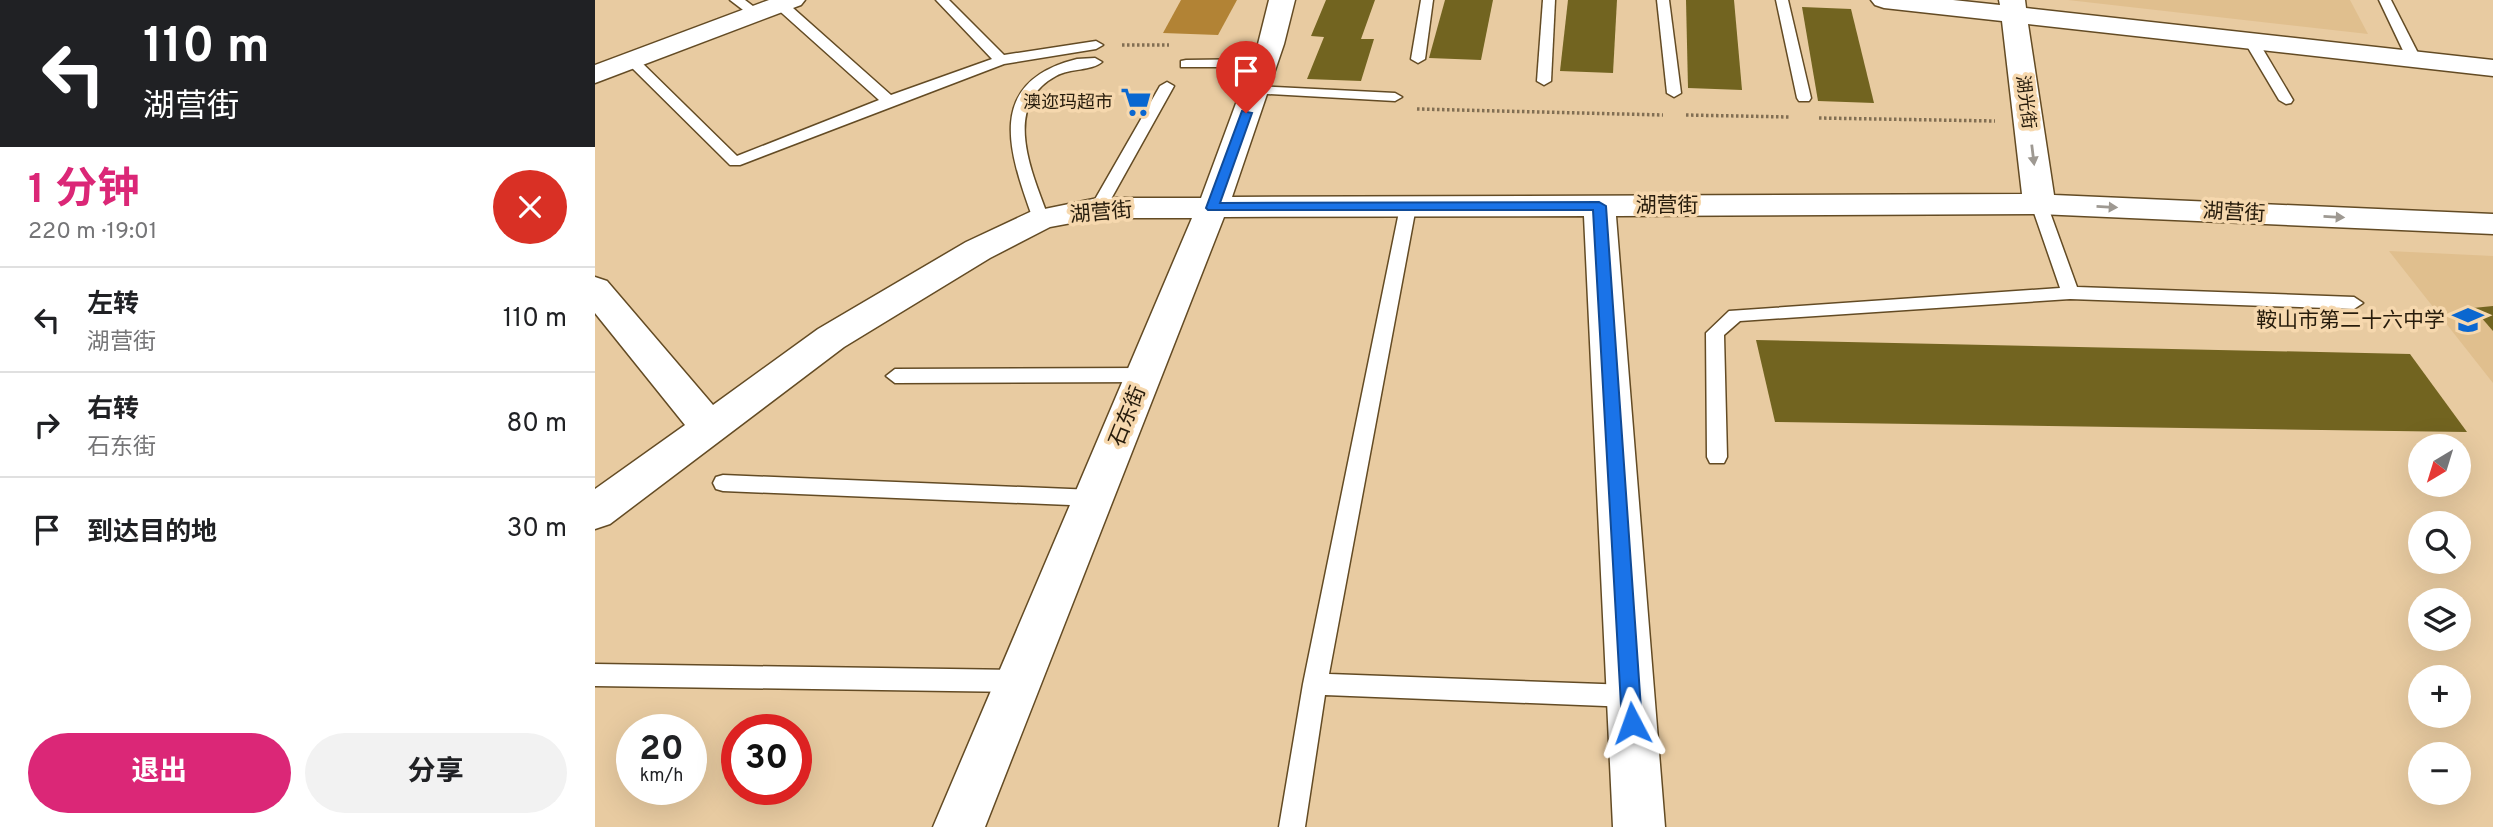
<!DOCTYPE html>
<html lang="zh">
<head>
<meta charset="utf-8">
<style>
  :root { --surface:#fff; --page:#f2f2f2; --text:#202124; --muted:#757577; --line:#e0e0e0; --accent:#db2777 }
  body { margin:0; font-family:Overpass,"Noto Sans SC",sans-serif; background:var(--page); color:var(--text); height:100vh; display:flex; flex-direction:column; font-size:26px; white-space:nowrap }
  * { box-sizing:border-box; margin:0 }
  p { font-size:23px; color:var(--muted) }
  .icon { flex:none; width:38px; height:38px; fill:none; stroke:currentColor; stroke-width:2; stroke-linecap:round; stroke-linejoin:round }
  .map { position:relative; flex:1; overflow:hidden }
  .sheet { display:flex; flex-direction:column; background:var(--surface); width:595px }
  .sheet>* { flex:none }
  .banner { background:#202124; color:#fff; overflow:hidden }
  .needle { width:46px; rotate:218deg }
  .fabs { position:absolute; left:1813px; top:434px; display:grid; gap:14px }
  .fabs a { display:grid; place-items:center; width:63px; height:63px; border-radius:50%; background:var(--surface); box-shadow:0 7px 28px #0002; font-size:35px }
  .speed { position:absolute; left:21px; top:714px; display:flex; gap:14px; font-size:35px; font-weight:700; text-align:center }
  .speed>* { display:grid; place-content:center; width:91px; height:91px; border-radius:50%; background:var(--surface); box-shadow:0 7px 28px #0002; line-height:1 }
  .speed small { font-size:18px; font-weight:400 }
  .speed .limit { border:10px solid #d22; background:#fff; color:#111 }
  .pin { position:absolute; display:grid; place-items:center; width:60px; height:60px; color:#fff; margin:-72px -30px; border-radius:50% 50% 50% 0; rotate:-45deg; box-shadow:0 0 7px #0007 }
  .pin .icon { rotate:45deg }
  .me { position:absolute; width:77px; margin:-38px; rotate:356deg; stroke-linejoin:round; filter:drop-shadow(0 0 5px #0008) }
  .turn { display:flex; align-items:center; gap:24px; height:147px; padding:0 28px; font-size:32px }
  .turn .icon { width:91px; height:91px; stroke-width:2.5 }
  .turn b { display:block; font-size:49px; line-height:60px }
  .round { display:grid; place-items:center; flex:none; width:74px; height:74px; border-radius:37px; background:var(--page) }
  .head { display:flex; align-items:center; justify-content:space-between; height:119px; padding:0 28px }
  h1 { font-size:42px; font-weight:700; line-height:52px; color:var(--accent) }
  .action { display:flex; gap:14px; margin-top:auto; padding:14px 28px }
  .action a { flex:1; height:80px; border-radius:42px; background:var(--accent); color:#fff; font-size:28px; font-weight:700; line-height:80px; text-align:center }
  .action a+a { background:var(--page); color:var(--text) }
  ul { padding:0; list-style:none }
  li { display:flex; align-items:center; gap:21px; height:105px; padding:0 28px; border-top:2px solid var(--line) }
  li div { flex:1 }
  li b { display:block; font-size:26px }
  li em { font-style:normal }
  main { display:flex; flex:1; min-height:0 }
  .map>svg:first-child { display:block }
  .built { fill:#e0bf8e }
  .forest { fill:#b28335 }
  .building { fill:#726420 }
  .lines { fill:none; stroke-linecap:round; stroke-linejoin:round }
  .service-casing { stroke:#634b24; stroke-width:3 }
  .minor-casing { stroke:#634b24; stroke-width:3 }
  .path { stroke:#826f53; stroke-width:3.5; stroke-dasharray:2.5 2.5; stroke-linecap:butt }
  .service { fill:#fff; fill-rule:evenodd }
  .minor { fill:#fff; fill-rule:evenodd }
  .oneway { fill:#9e9992 }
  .route { fill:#1a73e8; stroke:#114b97; stroke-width:2 }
  .labels { text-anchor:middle; stroke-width:7; stroke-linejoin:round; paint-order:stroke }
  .far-poi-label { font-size:18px; fill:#271c0c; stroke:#f6d8ae; text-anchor:end }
  .far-street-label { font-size:18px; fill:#271c0c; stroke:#f6d8ae }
  .street-label { font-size:21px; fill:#271c0c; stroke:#f6d8ae }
  .poi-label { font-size:21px; fill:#271c0c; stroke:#f6d8ae; text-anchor:end }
</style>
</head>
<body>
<main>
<section class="sheet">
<div class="banner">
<div class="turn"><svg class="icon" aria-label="left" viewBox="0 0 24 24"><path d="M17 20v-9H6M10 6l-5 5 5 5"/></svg><div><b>110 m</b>湖营街</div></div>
</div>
<div class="head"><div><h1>1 分钟</h1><p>220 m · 19:01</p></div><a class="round" style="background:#d93025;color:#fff"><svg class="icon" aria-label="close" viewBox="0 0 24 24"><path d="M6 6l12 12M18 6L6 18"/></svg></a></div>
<ul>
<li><svg class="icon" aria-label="left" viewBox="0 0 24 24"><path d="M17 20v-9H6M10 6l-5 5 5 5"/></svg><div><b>左转</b><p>湖营街</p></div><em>110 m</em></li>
<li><svg class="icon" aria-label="right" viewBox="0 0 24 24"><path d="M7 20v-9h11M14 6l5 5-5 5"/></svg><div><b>右转</b><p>石东街</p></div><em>80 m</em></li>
<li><svg class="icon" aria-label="arrive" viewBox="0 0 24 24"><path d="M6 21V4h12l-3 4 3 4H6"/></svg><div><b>到达目的地</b></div><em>30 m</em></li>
</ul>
<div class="action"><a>退出</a><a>分享</a></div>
</section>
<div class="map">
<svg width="1898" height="827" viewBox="0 0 1898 827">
  <rect width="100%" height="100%" fill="#e8cba1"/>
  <g class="built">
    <path d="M1473 0H1755L1773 34Z"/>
    <path d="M1794 251 1898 256V383Z"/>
  </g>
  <path class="forest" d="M586 0H642L623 35 568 33Z"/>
  <g class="building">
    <path d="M731 0H780L766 39H779L766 81 712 79 729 37 716 36Z"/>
    <path d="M850 0H898L886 60 834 58Z"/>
    <path d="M973 0H1022L1018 73 965 71Z"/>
    <path d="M1091 0H1139L1147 90 1093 88Z"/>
    <path d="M1207 7 1256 9 1279 103 1223 101Z"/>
    <path d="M1898 306V331L1878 308Z"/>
    <path d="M1161 340 1815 354 1872 432 1180 422Z"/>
  </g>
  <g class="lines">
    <g class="service-casing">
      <g id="service">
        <path d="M135 0H150L167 13 156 16Z"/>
        <path d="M179 0H189L296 95 397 59 341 0H354L409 55 501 41 508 45 501 49 409 64 145 165H135L30 61 42 58 142 156 284 100 179 6Z"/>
        <path d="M826 0H838L830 59 823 63 816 59Z"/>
        <path d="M948 0H960L956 81 949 85 942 81Z"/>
        <path d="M1062 0H1074L1086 93 1079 97 1072 93Z"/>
        <path d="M1181 0H1193L1216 98 1214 101H1204L1202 98Z"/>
        <path d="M1784 0H1796L1826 59 1824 62 1812 59Z"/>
        <path d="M1651 38 1663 41 1698 100 1696 103 1691 104 1684 100 1649 41Z"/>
        <path d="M482 59 500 58 507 62C497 71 475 68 461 76 405 106 438 175 454 219L446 224 438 219C414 152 389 82 482 59Z"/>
        <path d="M591 60 669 59 676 63 669 67H586V61Z"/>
        <path d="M572 82 579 86 511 208 509 212H497L495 208 565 86Z"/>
        <path d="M660 86 800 93 807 97 800 101 655 93V87Z"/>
        <path d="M1444 199 1452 204 1482 287 1759 297 1768 303 1759 309 1475 299 1145 321 1129 335 1132 457 1129 463H1115L1112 457 1111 333 1134 311 1465 288 1436 204Z"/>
        <path d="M813 202 821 207 734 674 1035 685 1043 688 1047 696 1043 704 1035 707 730 695 710 827H684L708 684 805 207Z"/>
        <path d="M549 368 558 375 549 382 300 383 291 376 300 369Z"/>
        <path d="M128 475 499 490 506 492 509 498 506 504 499 506 128 491 121 489 118 483 121 477Z"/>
        <path d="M0 664 424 670 432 673 436 681 432 689 424 692 0 686Z"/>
      </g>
    </g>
    <g class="minor-casing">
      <g id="minor">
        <path d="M174 0H210L206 5 0 83V65Z"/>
        <path d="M674 0H700L689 44 637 197 1427 194 1407 21 1289 8 1280 5 1276 0H1358L1405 5 1404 0H1430L1431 8 1898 60V76L1433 24 1459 195 1898 214V234L1444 214 1021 216 1070 827H1018L989 216 629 217 390 827H338L597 218H503L455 227 395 258 249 347 15 524 0 529V489L90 425 0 313V277L12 281 118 405 223 329 371 242 435 212 503 198H606L663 44Z"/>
      </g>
    </g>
    <g class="path">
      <path d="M527 45H574"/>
      <path d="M822 109 1068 115"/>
      <path d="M1091 115 1194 117"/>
      <path d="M1224 118 1400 121"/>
    </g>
    <use href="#service" class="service"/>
    <use href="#minor" class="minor"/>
  </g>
  <defs><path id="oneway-solid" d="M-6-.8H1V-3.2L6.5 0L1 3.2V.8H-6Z" transform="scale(1.75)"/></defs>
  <g class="oneway">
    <use href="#oneway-solid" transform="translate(1438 155) rotate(83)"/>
    <use href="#oneway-solid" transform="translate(1512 207) rotate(3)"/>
    <use href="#oneway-solid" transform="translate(1739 217) rotate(3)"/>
  </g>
  <path class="route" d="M647 111 657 113 625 203 1004 202 1011 206 1047 723 1044 729 1037 732 1030 729 1027 723 998 210H613L611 208Z"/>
  <defs>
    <g id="supermarket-bare" transform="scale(2.415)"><path d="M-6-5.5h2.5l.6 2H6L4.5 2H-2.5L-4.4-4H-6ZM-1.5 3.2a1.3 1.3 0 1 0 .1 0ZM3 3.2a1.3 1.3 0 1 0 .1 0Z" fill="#0a67d0" stroke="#f6d8ae" stroke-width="2.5" paint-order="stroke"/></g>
    <g id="school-bare" transform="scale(2.415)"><path d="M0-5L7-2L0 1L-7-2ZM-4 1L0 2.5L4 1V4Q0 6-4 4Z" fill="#0a67d0" stroke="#f6d8ae" stroke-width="2.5" paint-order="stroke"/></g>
  </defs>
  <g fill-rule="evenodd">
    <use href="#supermarket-bare" x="541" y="102"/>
    <use href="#school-bare" x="1873" y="320"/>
  </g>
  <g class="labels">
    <g class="far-poi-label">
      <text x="518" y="108">澳迩玛超市</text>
    </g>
    <g class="far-street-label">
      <text transform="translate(1431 102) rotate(83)" y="6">湖光街</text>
    </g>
    <g class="street-label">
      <text x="1072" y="212">湖营街</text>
      <text transform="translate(506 212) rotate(-5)" y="7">湖营街</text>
      <text transform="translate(1639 212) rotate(3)" y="7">湖营街</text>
      <text transform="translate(532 416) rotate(-68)" y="7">石东街</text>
    </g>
    <g class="poi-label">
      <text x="1850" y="327">鞍山市第二十六中学</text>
    </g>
  </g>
</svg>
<div class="fabs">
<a><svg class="needle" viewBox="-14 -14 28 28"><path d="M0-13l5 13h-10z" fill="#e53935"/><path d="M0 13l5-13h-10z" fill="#757577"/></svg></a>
<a><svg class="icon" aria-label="search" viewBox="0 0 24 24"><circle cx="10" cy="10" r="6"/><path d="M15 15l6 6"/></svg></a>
<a><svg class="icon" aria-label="layers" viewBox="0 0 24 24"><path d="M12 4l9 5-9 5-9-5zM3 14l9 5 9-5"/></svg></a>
<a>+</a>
<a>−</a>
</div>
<div class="speed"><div>20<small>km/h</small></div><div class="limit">30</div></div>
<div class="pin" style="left:651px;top:113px;background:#d93025"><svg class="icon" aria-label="arrive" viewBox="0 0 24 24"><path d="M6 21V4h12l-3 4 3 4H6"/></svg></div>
<svg class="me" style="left:1037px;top:723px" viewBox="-20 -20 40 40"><path d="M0-17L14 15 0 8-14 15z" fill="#1a73e8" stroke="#fff" stroke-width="4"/></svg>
</div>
</main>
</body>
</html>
